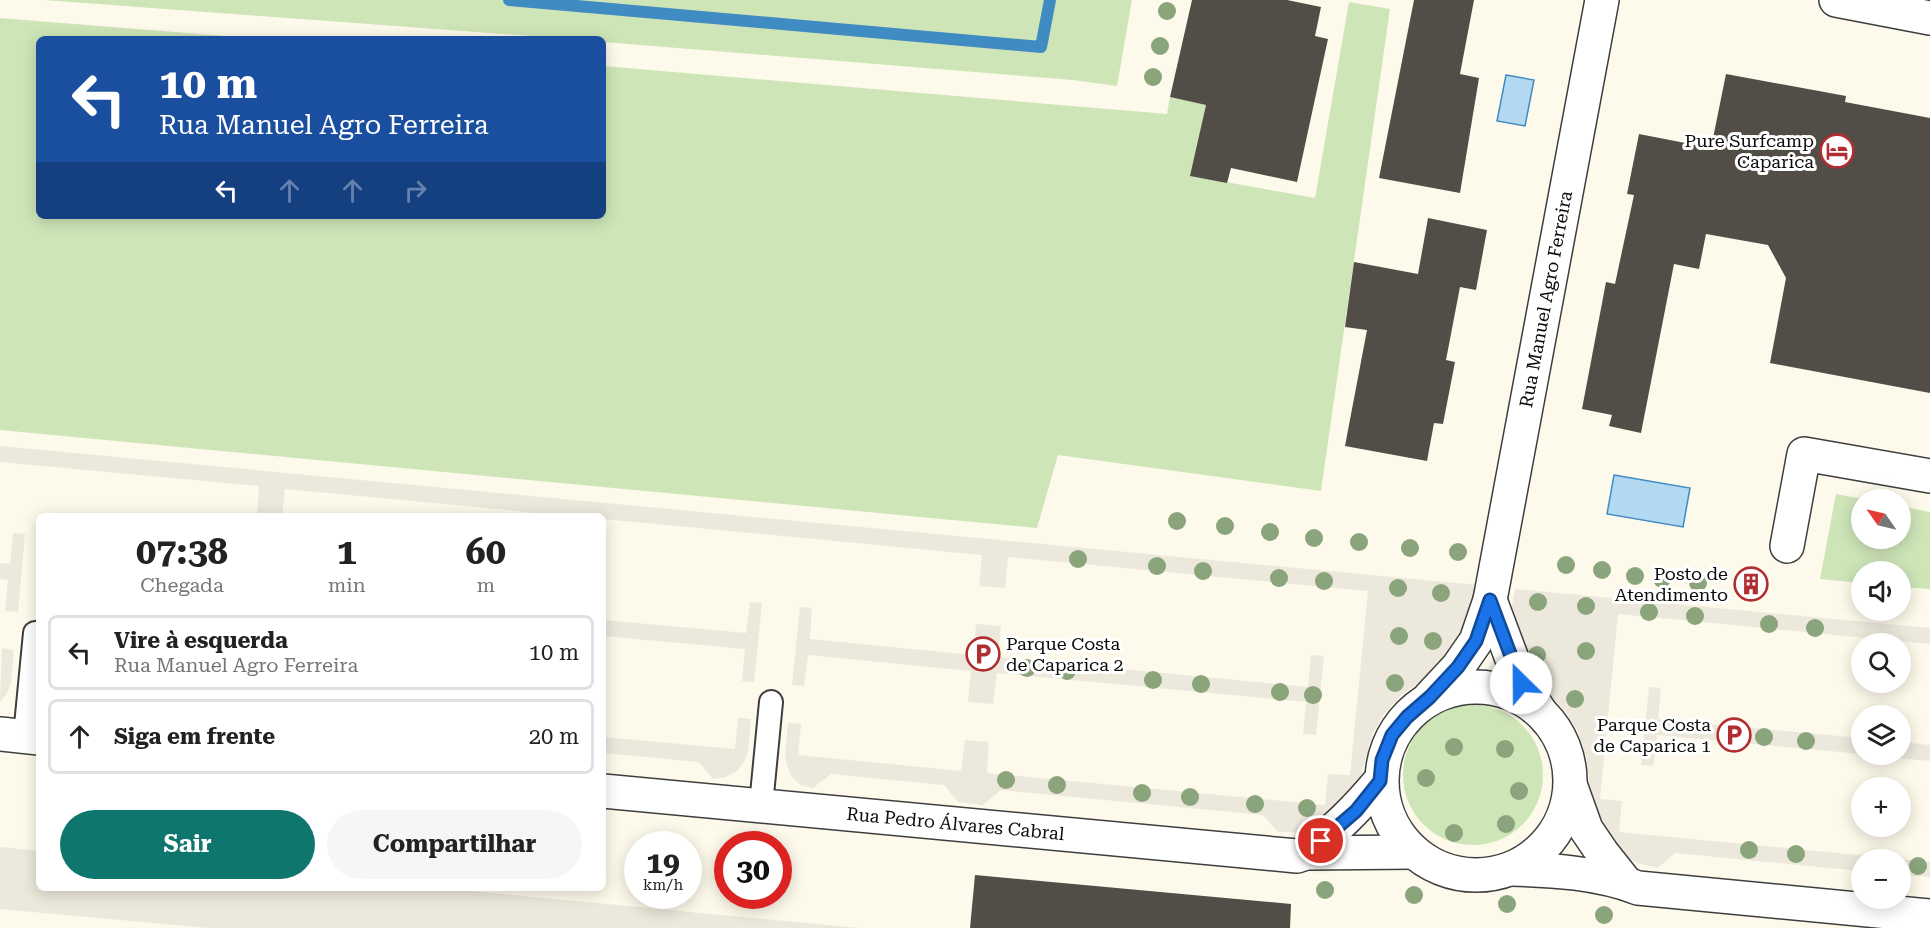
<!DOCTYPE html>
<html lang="pt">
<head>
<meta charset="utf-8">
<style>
  :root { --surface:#fff; --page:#f6f6f6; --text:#222; --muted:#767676; --line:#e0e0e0; --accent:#0f766e }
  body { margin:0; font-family:"Roboto Serif",serif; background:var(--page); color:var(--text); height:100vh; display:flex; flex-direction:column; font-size:22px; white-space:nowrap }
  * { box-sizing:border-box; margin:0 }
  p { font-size:20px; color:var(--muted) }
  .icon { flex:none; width:33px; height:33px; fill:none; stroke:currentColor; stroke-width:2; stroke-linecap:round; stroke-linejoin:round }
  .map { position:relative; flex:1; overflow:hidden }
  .sheet { position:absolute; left:36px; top:513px; width:570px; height:378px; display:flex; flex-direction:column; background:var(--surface); border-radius:9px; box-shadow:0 3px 15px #0003 }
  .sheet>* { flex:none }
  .guide { position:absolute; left:36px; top:36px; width:570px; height:183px; border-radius:9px; box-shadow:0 3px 15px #0003; background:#1a4fa0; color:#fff; overflow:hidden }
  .needle { width:39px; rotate:304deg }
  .buttons { position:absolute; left:1851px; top:489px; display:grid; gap:12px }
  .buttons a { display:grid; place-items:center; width:60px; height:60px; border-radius:50%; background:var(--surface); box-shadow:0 3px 15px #0003; font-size:30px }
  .speed { position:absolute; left:624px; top:831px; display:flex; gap:12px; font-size:30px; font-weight:700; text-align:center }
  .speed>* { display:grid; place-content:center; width:78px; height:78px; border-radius:50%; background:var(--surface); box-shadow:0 3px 15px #0003; line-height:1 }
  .speed small { font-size:15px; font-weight:400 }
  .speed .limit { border:9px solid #d22; background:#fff; color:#111 }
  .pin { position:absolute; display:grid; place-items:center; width:51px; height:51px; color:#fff; margin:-26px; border:3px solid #fff; border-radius:50%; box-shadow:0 2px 6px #0007 }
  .me { position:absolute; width:66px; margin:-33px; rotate:337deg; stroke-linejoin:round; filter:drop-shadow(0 0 4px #0008) }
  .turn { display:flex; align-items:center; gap:21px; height:126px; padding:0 24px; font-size:27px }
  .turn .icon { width:78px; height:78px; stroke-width:2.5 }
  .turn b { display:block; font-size:42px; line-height:51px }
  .lanes { display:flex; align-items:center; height:57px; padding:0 24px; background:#0003; justify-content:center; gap:30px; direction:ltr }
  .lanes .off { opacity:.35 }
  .eta { display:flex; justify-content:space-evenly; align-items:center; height:102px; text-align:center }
  .eta b { font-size:36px; font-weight:700; line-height:42px }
  .action { display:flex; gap:12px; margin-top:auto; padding:12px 24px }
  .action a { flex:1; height:69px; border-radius:36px; background:var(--accent); color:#fff; font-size:24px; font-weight:700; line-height:69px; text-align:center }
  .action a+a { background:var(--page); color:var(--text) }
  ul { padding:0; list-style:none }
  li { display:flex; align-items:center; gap:18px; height:75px; margin:0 12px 9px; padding:0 12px; border:3px solid var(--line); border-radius:9px }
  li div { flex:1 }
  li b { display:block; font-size:22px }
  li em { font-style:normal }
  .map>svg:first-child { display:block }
  .green { fill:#cee5b8 }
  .plaza { fill:#ece8db }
  .water { fill:#b3d8f1; stroke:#408bc2; stroke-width:1.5 }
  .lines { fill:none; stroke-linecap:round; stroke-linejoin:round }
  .stream { stroke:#408bc2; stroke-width:12 }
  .building { fill:#534d48 }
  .service-casing { stroke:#3e3e3e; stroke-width:26 }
  .minor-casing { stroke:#3e3e3e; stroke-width:36 }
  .service { stroke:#fff; stroke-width:22 }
  .minor { stroke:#fff; stroke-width:33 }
  .tree { fill:#8aa47c }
  .route-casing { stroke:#114b97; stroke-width:15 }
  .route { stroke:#1a73e8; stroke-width:10 }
  .labels { text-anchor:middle; stroke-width:6; stroke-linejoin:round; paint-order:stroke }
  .poi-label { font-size:18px; fill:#0b0b0b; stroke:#fff; text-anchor:end }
  .street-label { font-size:18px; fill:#0b0b0b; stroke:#fff }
</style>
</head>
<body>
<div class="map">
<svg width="1930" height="928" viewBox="0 0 1930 928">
  <rect width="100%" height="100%" fill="#fdfaeb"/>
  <g class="green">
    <path d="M44 0H1132L1117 86 1073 80 603 42V39H571Z"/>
    <path d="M1349 2 1390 9 1321 491 1058 455 1037 528 0 430V18L263 39H39V216H603V66L1167 114 1170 97 1206 105 1191 176 1315 198Z"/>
    <path d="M1836 494 1863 499 1862 500V538H1900L1901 506 1930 512V589L1901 587 1900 572H1862L1861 583 1820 579Z"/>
    <circle cx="1473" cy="775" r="70"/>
  </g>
  <g class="plaza">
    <path d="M0 446 1477 585 1468 627 1440 668 1400 696 1384 714 1372 735 1357 790 1319 826 1299 832H1278L1263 815 1001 790 983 805 958 802 944 785 831 774 813 788 801 785 792 777 787 766 785 754 788 723 801 724 798 755 961 771 965 740 989 742 987 773 1325 805 1328 774 1350 775 1368 591 1008 557 1005 588 979 586 982 555 603 519V516L555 514V516H530L529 512 285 489 282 516H257L259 486 0 462Z"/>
    <path d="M13 533 25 534 18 612 5 611 8 580 0 579V563L10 564Z"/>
    <path d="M1515 589 1930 628V644L1618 614 1600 799 1622 801 1619 832 1930 862V877L1901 875 1900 860H1862L1861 871 1675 853 1658 868 1637 863 1619 854 1604 840 1587 795 1589 779 1586 755 1578 732 1565 711 1537 683 1511 623 1512 606Z"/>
    <path d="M750 602 762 603 754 682 742 681 745 649 603 636V620L746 633Z"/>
    <path d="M800 607 812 608 810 639 973 655 976 624 1001 626 998 657 1308 687 1311 655 1324 656 1316 735 1303 734 1306 702 997 673 993 704 981 703 968 702 971 671 808 655 804 686 792 685Z"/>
    <path d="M2 648 14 650 11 682 7 693 0 702Z"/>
    <path d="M1649 687 1661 688 1658 719 1861 738V754L1657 735 1653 766 1641 765Z"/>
    <path d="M738 718 751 719 748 751 744 762 736 772 725 777 713 779 699 762 603 753V737L735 749Z"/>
    <path d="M1901 742 1930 745V761L1865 755 1900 754Z"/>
    <path d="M0 847 39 851V888H439L859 928H208L0 909Z"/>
  </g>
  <g class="water">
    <path d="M1506 75 1534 80 1525 126 1497 121Z"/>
    <path d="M1614 475 1690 488 1683 527 1607 514Z"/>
  </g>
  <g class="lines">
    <path class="stream" d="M509 0 1041 47 1050 0"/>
  </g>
  <g class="building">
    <path d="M1192 0H1287L1321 7 1315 36 1328 39 1297 182 1231 168 1227 183 1190 176 1206 105 1170 97Z"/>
    <path d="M1414 0H1474L1460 74 1479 78 1460 193 1379 178Z"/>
    <path d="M1726 74 1846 96 1845 102 1930 118V393L1770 363 1786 278 1768 245 1706 234 1699 269 1674 264 1641 433 1609 426 1612 415 1582 409 1606 282 1615 284 1634 195 1627 194 1639 134 1711 148Z"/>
    <path d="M1428 218 1487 230 1476 290 1460 287 1446 360 1455 362 1443 424 1434 423 1427 461 1345 446 1367 330 1345 327 1354 262 1418 274Z"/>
    <path d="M975 875 1291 904 1290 928H970Z"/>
  </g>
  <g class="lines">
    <g class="service-casing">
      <g id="service">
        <path d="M25 736 35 633"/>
        <path d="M761 805 771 702"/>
      </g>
    </g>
    <g class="minor-casing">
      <g id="minor">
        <path d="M1836 0 1930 18"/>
        <path d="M1787 546 1804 454 1930 476"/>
        <path d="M1490 600 1521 683 1539 710"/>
        <circle cx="1476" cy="781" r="94"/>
        <path id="s1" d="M1430 697 1458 667 1476 641 1490 600 1602 0"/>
        <path d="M0 734 39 738"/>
        <path d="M1571 787 1586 829 1603 854 1626 883"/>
        <path id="s2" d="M603 791 1297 856 1306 853 1414 852"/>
        <path d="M1306 853C1336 829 1355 811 1380 781"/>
        <path d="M1512 869C1553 870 1599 873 1638 888L1930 916"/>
      </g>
    </g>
    <use href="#service" class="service"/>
    <use href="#minor" class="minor"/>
  </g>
  <g class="tree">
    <circle cx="1167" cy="11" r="9"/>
    <circle cx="1160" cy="46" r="9"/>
    <circle cx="1153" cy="77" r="9"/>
    <circle cx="1177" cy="521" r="9"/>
    <circle cx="1225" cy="526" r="9"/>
    <circle cx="1270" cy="532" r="9"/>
    <circle cx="1314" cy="538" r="9"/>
    <circle cx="1359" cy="542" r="9"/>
    <circle cx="1410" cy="548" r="9"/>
    <circle cx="1458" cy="552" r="9"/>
    <circle cx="1078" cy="559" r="9"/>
    <circle cx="1566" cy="565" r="9"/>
    <circle cx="1157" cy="566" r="9"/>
    <circle cx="1602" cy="570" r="9"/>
    <circle cx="1203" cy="571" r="9"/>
    <circle cx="1635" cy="576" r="9"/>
    <circle cx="1279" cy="578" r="9"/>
    <circle cx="1662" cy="579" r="9"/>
    <circle cx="1324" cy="581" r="9"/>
    <circle cx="1698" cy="583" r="9"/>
    <circle cx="1398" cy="588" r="9"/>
    <circle cx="1441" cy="593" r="9"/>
    <circle cx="1538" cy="602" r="9"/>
    <circle cx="1586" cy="606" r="9"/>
    <circle cx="1649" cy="612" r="9"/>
    <circle cx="1695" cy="616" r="9"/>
    <circle cx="1769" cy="624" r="9"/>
    <circle cx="1815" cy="628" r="9"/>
    <circle cx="1399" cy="636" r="9"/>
    <circle cx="1433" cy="641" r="9"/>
    <circle cx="1586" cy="651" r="9"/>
    <circle cx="1537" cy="655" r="9"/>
    <circle cx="1027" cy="668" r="9"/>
    <circle cx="1067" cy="671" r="9"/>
    <circle cx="1153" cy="680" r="9"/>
    <circle cx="1395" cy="683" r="9"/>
    <circle cx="1201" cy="684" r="9"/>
    <circle cx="1280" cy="692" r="9"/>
    <circle cx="1313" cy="695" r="9"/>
    <circle cx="1575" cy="699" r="9"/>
    <circle cx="1764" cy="737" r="9"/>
    <circle cx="1806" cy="741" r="9"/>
    <circle cx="1454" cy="747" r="9"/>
    <circle cx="1505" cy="749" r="9"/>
    <circle cx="1426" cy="778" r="9"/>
    <circle cx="1006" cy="780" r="9"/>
    <circle cx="1057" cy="785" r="9"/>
    <circle cx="1519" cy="791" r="9"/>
    <circle cx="1142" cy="793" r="9"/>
    <circle cx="1190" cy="797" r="9"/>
    <circle cx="1255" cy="804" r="9"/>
    <circle cx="1307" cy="808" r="9"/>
    <circle cx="1506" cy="824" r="9"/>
    <circle cx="1454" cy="833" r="9"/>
    <circle cx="1749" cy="850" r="9"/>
    <circle cx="1796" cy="854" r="9"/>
    <circle cx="1918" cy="866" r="9"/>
    <circle cx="1325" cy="890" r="9"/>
    <circle cx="1414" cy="895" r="9"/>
    <circle cx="1507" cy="904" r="9"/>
    <circle cx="1604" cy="915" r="9"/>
  </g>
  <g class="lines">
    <g class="route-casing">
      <path id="route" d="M1321 841 1356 811 1380 781 1382 760 1392 735 1407 717 1430 697 1458 667 1476 641 1490 600 1521 683"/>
    </g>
    <use href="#route" class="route"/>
  </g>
  <defs>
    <g id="hotel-ring" transform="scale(1.725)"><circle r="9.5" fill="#fff" stroke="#b02e31" stroke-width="1.5"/><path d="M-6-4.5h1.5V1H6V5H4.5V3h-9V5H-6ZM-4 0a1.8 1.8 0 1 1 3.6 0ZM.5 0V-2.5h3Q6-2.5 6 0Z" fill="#b02e31"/></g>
    <g id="building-ring" transform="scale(1.725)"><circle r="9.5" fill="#fff" stroke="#b02e31" stroke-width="1.5"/><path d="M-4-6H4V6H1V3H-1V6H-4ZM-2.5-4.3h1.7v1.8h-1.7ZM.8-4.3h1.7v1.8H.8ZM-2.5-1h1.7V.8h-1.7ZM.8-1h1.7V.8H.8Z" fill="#b02e31"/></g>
    <g id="parking-ring" transform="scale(1.725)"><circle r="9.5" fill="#fff" stroke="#b02e31" stroke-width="1.5"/><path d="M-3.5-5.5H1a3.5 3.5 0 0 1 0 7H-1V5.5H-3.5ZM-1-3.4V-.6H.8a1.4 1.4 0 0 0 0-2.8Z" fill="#b02e31"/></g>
  </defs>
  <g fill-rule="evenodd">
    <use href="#hotel-ring" x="1837" y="151"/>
    <use href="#building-ring" x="1751" y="584"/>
    <use href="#parking-ring" x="983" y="654"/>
    <use href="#parking-ring" x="1734" y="735"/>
  </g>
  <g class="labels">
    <g class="poi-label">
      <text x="1814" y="147">Pure Surfcamp<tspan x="1814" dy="21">Caparica</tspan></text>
      <text x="1728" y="580">Posto de<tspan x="1728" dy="21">Atendimento</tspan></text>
      <text x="1006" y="650" text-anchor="start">Parque Costa<tspan x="1006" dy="21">de Caparica 2</tspan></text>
      <text x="1711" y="731">Parque Costa<tspan x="1711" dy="21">de Caparica 1</tspan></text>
    </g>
    <g class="street-label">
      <text dy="6" stroke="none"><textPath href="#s1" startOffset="422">Rua Manuel Agro Ferreira</textPath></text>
      <text dy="6" stroke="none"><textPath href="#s2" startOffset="354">Rua Pedro Álvares Cabral</textPath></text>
    </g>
  </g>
</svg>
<div class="buttons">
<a><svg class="needle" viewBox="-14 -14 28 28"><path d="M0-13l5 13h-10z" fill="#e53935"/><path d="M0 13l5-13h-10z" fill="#767676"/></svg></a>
<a><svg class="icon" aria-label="sound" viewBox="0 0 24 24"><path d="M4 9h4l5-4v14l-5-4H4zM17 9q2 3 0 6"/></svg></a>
<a><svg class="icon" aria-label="search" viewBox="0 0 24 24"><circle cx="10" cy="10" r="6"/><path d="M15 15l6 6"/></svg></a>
<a><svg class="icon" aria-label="layers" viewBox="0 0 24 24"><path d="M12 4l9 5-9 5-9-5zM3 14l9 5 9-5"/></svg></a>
<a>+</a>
<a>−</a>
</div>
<div class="speed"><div>19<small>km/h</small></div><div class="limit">30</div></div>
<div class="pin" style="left:1321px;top:841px;background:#d93025"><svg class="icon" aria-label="arrive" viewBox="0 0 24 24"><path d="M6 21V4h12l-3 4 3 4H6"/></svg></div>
<svg class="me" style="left:1521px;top:683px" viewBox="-20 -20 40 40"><circle r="19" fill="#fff"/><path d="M0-13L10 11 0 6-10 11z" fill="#1a73e8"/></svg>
<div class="guide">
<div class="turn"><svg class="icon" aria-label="left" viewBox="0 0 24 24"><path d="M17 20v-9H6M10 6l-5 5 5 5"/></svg><div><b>10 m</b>Rua Manuel Agro Ferreira</div></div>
<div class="lanes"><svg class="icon" aria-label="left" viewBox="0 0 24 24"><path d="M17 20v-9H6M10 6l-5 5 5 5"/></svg><svg class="icon off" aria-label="ahead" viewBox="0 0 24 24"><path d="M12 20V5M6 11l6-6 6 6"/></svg><svg class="icon off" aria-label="ahead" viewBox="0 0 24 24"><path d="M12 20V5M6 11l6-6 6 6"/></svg><svg class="icon off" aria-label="right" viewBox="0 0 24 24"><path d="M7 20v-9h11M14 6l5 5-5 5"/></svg></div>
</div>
<section class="sheet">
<div class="eta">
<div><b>07:38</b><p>Chegada</p></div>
<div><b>1</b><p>min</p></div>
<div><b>60</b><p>m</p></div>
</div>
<ul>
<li><svg class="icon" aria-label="left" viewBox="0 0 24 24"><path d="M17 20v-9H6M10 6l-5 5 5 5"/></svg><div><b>Vire à esquerda</b><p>Rua Manuel Agro Ferreira</p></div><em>10 m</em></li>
<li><svg class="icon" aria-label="ahead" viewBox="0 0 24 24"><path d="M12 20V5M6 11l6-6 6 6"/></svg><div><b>Siga em frente</b></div><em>20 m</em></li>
</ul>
<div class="action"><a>Sair</a><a>Compartilhar</a></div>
</section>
</div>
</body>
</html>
